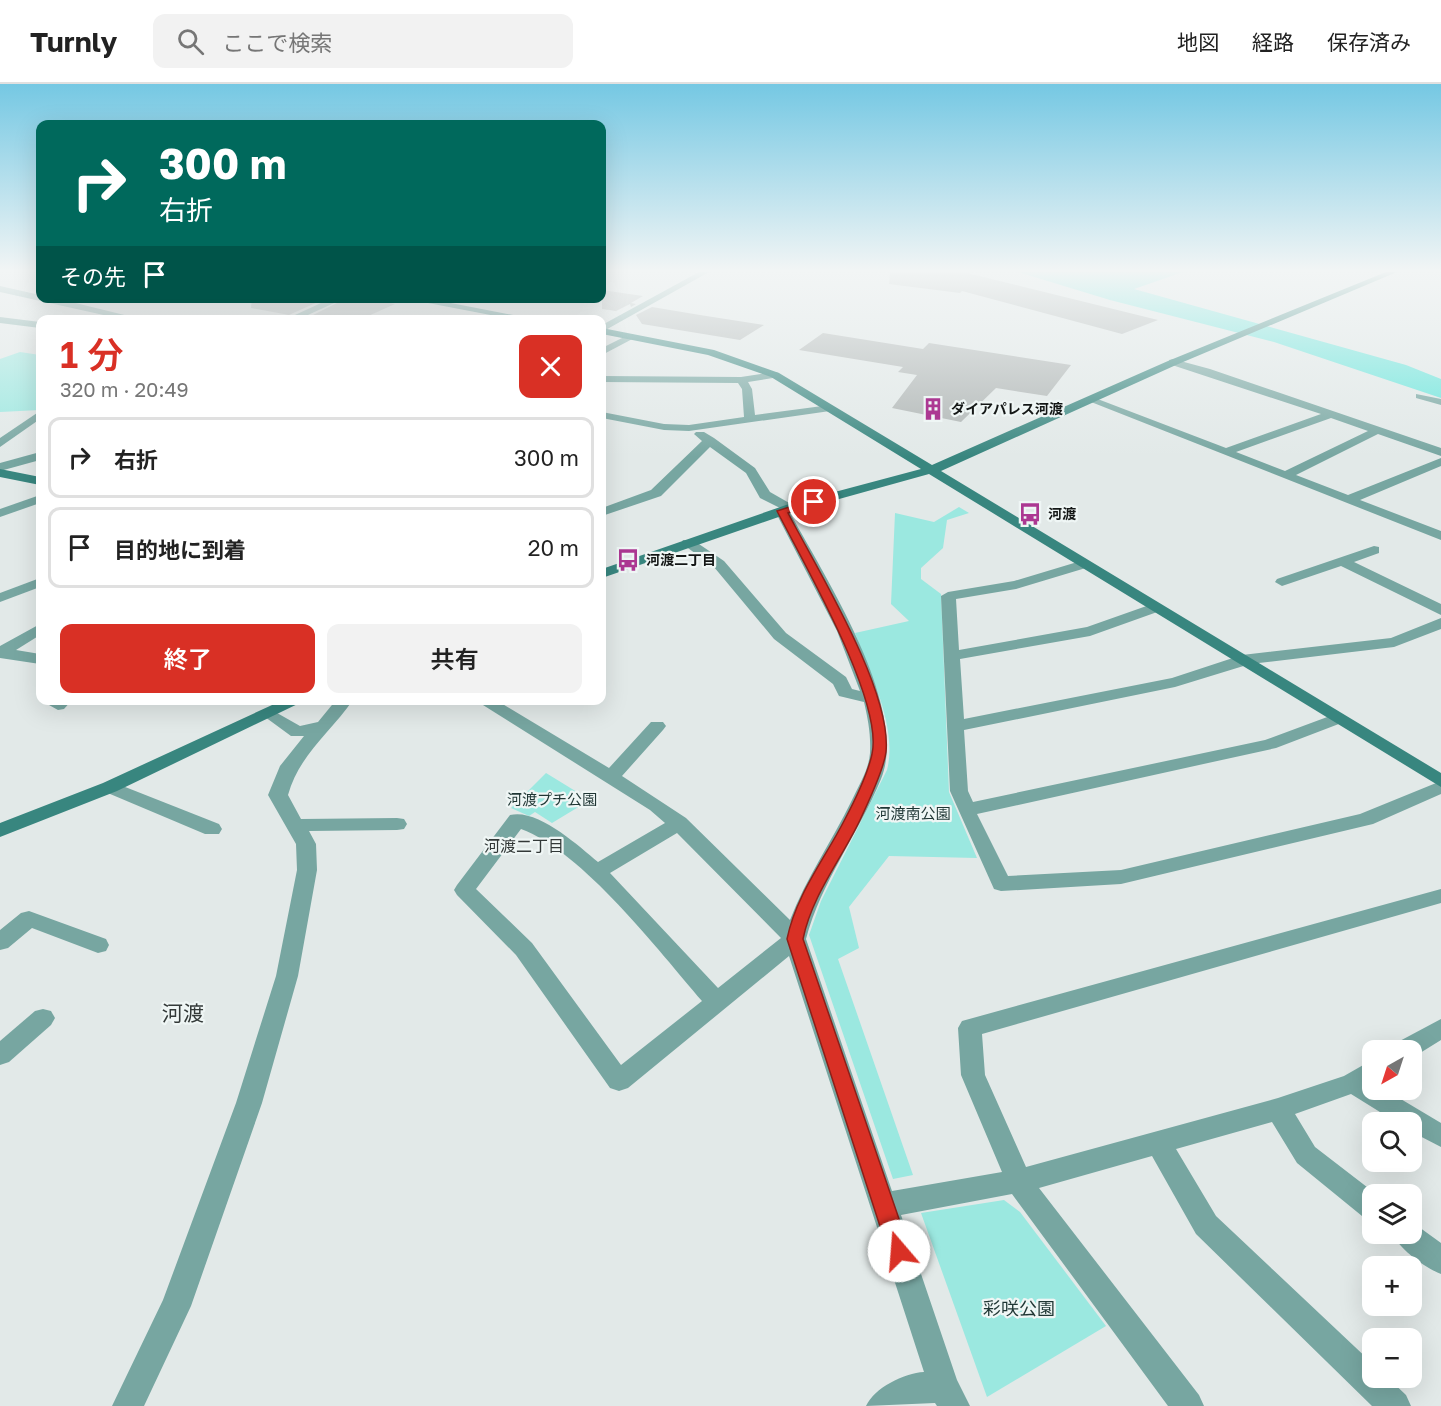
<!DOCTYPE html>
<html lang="ja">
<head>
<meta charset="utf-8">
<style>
  :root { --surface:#fff; --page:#f2f2f2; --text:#222; --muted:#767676; --line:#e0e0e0; --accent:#d93025 }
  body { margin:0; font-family:"Golos Text","Noto Sans JP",sans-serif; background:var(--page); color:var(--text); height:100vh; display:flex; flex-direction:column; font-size:22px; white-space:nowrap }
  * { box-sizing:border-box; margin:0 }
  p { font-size:20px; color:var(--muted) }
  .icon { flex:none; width:33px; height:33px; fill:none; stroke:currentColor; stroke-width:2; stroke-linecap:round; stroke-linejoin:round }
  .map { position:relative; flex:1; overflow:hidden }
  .panel { position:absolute; left:36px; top:231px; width:570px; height:390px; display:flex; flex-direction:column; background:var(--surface); border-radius:12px; box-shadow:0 6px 24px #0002 }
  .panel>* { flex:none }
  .guide { position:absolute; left:36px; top:36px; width:570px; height:183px; border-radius:12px; box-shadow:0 6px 24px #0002; background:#00695c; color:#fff; overflow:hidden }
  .needle { width:39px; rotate:219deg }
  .fabs { position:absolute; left:1362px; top:956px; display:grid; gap:12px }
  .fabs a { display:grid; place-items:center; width:60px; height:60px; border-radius:12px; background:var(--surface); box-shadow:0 6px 24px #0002; font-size:30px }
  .pin { position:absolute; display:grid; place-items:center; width:51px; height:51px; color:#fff; margin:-26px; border:3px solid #fff; border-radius:50%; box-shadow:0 2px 6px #0007 }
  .me { position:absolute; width:66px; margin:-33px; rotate:342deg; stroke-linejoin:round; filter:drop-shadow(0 0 4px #0008) }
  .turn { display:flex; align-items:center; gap:21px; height:126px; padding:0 24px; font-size:27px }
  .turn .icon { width:78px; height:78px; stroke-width:2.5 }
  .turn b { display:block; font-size:42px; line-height:51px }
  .then { display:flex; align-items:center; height:57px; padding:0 24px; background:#0003; gap:12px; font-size:22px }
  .round { display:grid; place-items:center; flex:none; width:63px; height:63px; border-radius:12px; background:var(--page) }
  .headline { display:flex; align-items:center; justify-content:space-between; height:102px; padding:0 24px }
  h1 { font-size:36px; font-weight:600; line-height:45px; color:var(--accent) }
  .button { display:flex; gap:12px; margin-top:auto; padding:12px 24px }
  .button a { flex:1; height:69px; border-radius:12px; background:var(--accent); color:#fff; font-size:24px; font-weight:600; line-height:69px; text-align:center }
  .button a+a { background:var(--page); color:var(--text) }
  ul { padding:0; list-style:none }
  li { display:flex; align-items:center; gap:18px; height:81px; margin:0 12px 9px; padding:0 12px; border:3px solid var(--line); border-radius:12px }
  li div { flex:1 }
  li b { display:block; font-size:22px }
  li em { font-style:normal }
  header { display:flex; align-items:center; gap:36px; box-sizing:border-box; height:84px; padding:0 30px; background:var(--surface); border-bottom:2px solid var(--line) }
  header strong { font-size:28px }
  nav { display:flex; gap:33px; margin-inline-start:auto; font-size:21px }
  .search { width:420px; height:54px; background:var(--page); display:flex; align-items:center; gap:15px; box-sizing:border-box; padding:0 21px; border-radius:12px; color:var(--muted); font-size:22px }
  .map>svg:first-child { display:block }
  .green { fill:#9be8e0 }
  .water { fill:#69e6dc }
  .building { fill:#afb5b4 }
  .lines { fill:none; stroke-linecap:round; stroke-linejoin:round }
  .street { fill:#77a6a1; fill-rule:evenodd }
  .secondary { fill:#38867f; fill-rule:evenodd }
  .route { fill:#d93025; stroke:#8d1f18; stroke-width:1.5 }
  .labels { text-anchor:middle; stroke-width:4.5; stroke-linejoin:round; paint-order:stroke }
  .far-poi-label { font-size:14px; font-weight:bold; fill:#141716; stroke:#eff6f5; text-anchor:start }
  .park-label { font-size:15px; fill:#1f3634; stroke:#eff6f5 }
  .neighbourhood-label { font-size:16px; fill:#333938; stroke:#eff6f5 }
  .near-park-label { font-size:18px; fill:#1f3634; stroke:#eff6f5 }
  .near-quarter-label { font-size:21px; fill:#333938; stroke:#eff6f5 }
</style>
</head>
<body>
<header>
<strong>Turnly</strong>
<div class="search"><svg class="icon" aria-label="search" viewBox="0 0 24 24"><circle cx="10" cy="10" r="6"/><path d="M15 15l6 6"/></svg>ここで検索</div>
<nav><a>地図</a><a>経路</a><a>保存済み</a></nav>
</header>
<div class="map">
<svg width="1441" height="1322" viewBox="0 0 1441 1322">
  <rect width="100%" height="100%" fill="#e2e9e8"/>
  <g class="green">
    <path d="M20 268 40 271V326L0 328V275Z"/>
    <path d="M959 423 969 429 947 436 943 464 921 484V495L941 510 949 708 977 774 889 772 849 823 859 864 838 875 913 1091 893 1095 809 851 821 817 887 686C898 644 870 589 855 549L909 537 891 520 895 429 934 438Z"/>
    <path d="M546 689 590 716 552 739 535 728 529 732 511 724Z"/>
    <path d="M1004 1116 1020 1128 1106 1242 987 1313 921 1129Z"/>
  </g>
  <path class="water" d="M1018 188H1183L1134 205 1406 281 1441 295V314L1274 258 1110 216Z"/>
  <g class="building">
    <path d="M890 188H963L1158 236 1122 250 962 207 960 209 889 200Z"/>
    <path d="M602 206 643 212 631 219 636 220 631 223 630 220 616 227 602 225Z"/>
    <path d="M252 214H306L320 217 289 231 251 224Z"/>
    <path d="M347 214H360L395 220 366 233 365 236H303Z"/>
    <path d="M652 223 700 231 764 241 740 256 642 240 636 231Z"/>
    <path d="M823 249 923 265 929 259 1071 281 1047 312 996 304 961 338 892 324 917 291 898 288 903 283 799 266Z"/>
  </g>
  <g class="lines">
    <g class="street">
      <path d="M699 188H709L602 248V241Z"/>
      <path d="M0 202 40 211V214H55L145 236H126L0 208Z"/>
      <path d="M332 214H345L297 236H284Z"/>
      <path d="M0 233 40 238V244L0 239Z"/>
      <path d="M630 250 638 252 602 271V264Z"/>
      <path d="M1173 275 1210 285 1441 364V372L1378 350 1296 391 1348 411 1441 374V382L1360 416 1441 447V456L1086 316 1095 314 1226 364 1321 330 1169 280V276ZM1331 334 1368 347 1285 387 1236 368Z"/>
      <path d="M775 288 779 289V293L748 298 752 305 755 331 830 321 836 324 830 327 689 347 664 346 602 334V328L664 340 689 341 744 333 742 305 738 299 602 298V292L741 293Z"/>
      <path d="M1416 310 1441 315V321L1416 314Z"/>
      <path d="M40 327V335L0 363V354Z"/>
      <path d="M696 348H704L714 354 755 384 770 408 798 424 789 427C824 492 910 623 881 695 859 749 821 798 806 855L892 1107 1002 1088 961 991 958 944 962 937 1441 805V819L982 950 985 991 1026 1083 1278 1014 1344 992 1372 976V1005H1384L1441 1039V1063L1412 1048V1038H1396L1351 1010 1295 1030 1315 1063 1376 1110H1372V1135L1362 1132 1297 1079 1272 1038 1176 1065 1216 1132 1372 1279V1293H1387L1406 1311 1411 1322H1372L1196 1150 1152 1072 1039 1104 1199 1311 1204 1322H1168L1012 1110 901 1131 957 1296 970 1322H937L935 1319 866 1322C874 1304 904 1289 924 1288L789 872 628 1004 619 1007 610 1004 516 871 457 811 454 806 457 801 510 731C537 724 578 761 598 778L665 739 650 726 475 616H496L609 684 651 638H663L666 642 663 646 622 692 686 734 790 836C806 794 832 757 852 716 859 701 869 685 870 669 871 651 868 635 864 618L839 612 833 600 774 555 714 483 681 459 683 456H693L724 477 786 549 846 593 852 605 860 607 837 547 775 427 780 424 760 414 746 389 710 363 661 412 602 432V424L651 406 702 357 694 350ZM521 745C582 767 659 867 702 917L621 981 532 859 476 805ZM677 749 781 854 718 904 610 789Z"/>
      <path d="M40 368V376L0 387V379Z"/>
      <path d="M40 411V419L0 433V425Z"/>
      <path d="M1374 462 1379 463V469L1354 478 1441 520V531L1341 482 1282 502 1275 498 1277 495Z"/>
      <path d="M1084 476 1089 477V483L1016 505 956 515 959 566 1087 543 1155 519 1163 524 1160 527 1090 552 960 575 964 635 1172 594 1242 571 1391 554 1441 534V545L1394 563 1250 580 1175 603 964 646 968 707 973 718 1265 656 1338 629 1347 634 1344 638 1276 664 977 730 1008 792 1121 786 1360 730 1441 697V710L1373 740 1121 800 1001 807 994 805 950 707 941 512 948 508 1014 497Z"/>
      <path d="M40 494V503L0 518V509Z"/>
      <path d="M40 540V551L16 566 40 570V580L0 574V562Z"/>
      <path d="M53 616H72L64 625 58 626 49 621Z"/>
      <path d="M336 616H353C330 649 299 671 288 711L301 735 397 734 404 735 407 740 404 745 397 746 309 747 316 760 317 786 298 892 262 1019 191 1222 144 1322H112L163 1216 236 1019 276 892 297 786 296 760 268 711 280 682 304 652H291L261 630 270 625 300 642 318 638Z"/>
      <path d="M110 697 219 740 222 745 219 750H205L103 707 101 703Z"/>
      <path d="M29 827 106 855 109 861 106 867 98 869 32 844 8 864 0 866V846L21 829Z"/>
      <path d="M43 925 51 927 55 934 51 941 9 978 0 981V957L35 927Z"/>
      <path d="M1441 935V956L1412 974V966H1393L1396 959Z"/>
      <path d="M1412 1138 1441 1159V1190C1424 1183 1400 1166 1392 1149H1412Z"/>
    </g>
    <g class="secondary">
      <path d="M1386 188H1397L1176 281 941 387 1441 689V703L929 390 796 427 602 494V485L786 421 921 385 771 293 708 271 602 250V244L714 266 779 289 932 381 1168 277Z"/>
      <path d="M402 214H425L539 236H516Z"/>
      <path d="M0 385 40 393V401L0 393Z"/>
      <path d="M283 616H306L117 707 0 753V739L103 699Z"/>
    </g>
  </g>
  <linearGradient id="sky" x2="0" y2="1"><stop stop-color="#75c8e3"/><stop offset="0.5" stop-color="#f2f5f5"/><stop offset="1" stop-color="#f2f5f5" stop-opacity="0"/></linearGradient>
  <rect width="1441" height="373" fill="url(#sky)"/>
  <path class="route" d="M814 415 818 416V420L788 429C817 485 892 606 886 668 884 685 868 719 860 736 841 776 812 811 803 855L910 1167 907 1174 899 1177 891 1174 888 1167 787 855C796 811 824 776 844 737 853 720 868 689 872 670 884 617 803 478 777 427Z"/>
  <defs>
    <g id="building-bare" transform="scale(1.8)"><path d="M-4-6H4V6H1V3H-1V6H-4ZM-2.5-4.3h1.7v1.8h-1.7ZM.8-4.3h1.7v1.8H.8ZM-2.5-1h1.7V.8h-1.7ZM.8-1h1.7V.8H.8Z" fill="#ac3892" stroke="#eff6f5" stroke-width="2.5" paint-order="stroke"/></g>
    <g id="bus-bare" transform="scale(1.8)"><path d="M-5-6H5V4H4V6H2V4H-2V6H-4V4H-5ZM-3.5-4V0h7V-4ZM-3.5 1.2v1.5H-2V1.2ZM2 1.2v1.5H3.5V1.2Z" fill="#ac3892" stroke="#eff6f5" stroke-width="2.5" paint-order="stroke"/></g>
  </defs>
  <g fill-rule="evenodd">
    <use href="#building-bare" x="933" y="325"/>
    <use href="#bus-bare" x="1030" y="430"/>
    <use href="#bus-bare" x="628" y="476"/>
  </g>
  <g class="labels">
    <g class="far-poi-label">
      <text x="951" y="330">ダイアパレス河渡</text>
      <text x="1048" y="435">河渡</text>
      <text x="646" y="481">河渡二丁目</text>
    </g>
    <g class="park-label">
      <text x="552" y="721">河渡プチ公園</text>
      <text x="913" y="735">河渡南公園</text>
    </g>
    <g class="neighbourhood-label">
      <text x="524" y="768">河渡二丁目</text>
    </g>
    <g class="near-park-label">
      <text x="1019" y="1231">彩咲公園</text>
    </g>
    <g class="near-quarter-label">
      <text x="183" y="937">河渡</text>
    </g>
  </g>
</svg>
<div class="fabs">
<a><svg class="needle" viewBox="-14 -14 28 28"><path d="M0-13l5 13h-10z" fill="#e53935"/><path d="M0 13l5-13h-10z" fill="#767676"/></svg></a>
<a><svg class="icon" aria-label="search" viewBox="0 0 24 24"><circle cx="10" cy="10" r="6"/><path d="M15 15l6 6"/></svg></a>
<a><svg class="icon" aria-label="layers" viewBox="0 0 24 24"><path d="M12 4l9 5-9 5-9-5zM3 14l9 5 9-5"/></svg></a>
<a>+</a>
<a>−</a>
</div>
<div class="pin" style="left:814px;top:418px;background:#d93025"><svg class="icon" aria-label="arrive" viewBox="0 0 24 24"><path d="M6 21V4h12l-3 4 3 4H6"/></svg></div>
<svg class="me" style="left:899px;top:1167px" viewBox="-20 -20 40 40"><circle r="19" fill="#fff"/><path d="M0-13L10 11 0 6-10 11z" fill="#d93025"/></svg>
<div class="guide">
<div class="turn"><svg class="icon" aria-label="right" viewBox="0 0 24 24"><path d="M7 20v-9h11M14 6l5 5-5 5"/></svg><div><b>300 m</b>右折</div></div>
<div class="then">その先<svg class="icon" aria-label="arrive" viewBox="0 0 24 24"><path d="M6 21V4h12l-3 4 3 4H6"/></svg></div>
</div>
<section class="panel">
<div class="headline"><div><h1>1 分</h1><p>320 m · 20:49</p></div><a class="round" style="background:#d93025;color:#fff"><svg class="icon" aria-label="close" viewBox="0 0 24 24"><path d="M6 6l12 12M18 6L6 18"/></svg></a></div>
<ul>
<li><svg class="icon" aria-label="right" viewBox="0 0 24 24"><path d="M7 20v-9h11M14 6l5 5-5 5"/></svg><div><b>右折</b></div><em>300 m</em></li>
<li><svg class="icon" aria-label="arrive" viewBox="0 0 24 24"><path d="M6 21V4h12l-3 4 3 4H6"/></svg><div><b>目的地に到着</b></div><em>20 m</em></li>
</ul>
<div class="button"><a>終了</a><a>共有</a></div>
</section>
</div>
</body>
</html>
